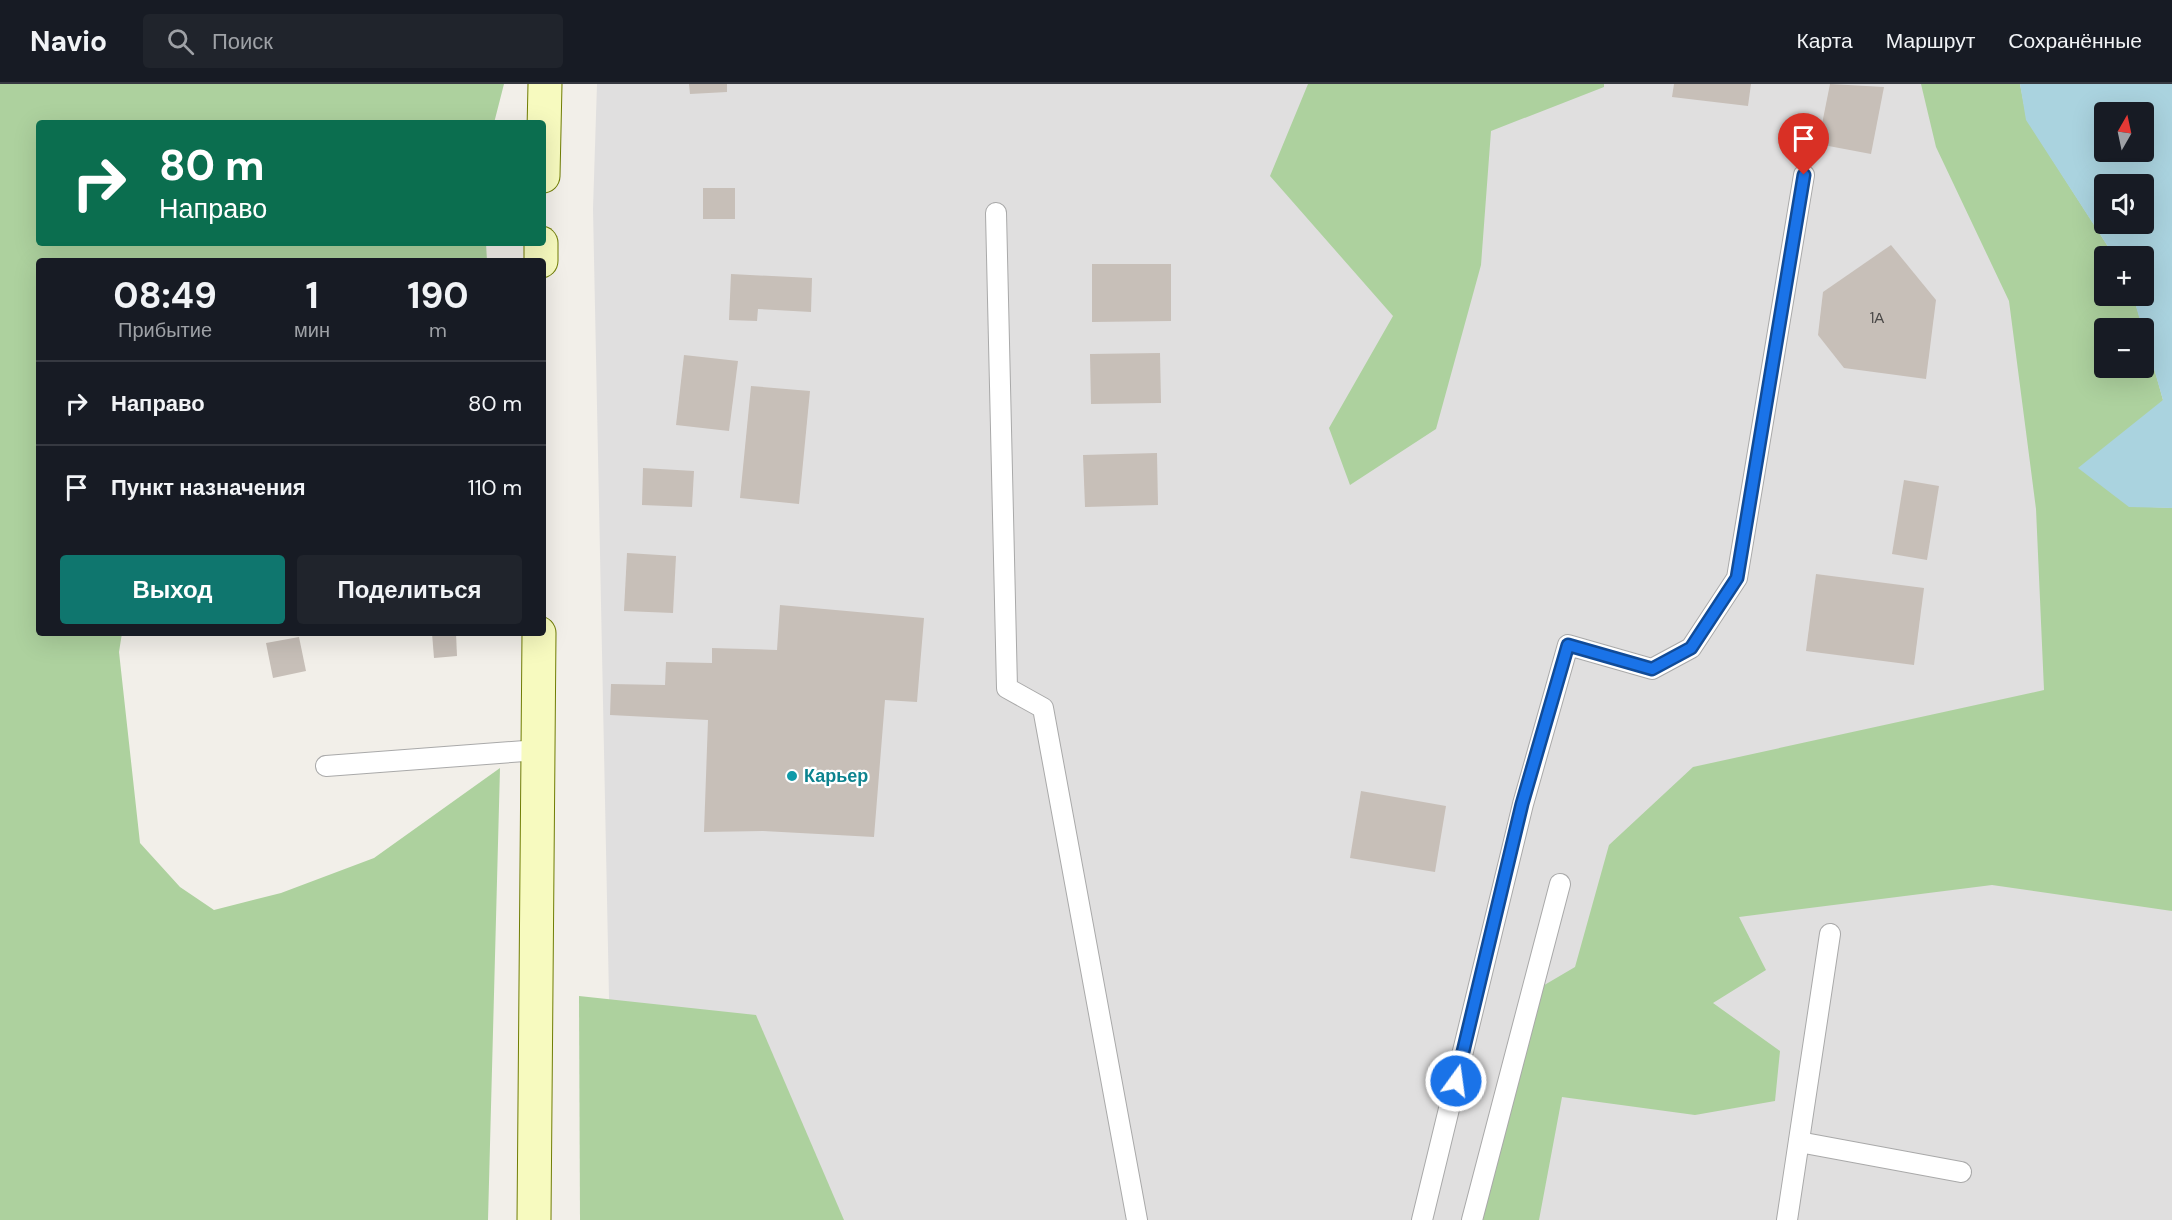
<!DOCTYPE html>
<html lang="ru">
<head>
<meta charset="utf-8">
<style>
  :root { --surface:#171b24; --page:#20242c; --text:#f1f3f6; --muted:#9ea1a6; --line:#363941; --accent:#0f766e }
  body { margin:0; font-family:"DM Sans",sans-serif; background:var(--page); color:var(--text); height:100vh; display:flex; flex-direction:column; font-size:22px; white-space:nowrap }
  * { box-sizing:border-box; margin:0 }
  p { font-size:20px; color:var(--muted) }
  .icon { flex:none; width:33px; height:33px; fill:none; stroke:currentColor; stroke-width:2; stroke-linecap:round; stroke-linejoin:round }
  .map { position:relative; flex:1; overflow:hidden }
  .drawer { position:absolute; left:36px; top:174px; width:510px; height:378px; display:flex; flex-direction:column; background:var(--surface); border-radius:6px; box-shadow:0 6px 24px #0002 }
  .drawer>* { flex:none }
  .guide { position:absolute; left:36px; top:36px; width:510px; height:126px; border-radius:6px; box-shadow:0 6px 24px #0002; background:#0b6e4f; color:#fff; overflow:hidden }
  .needle { width:39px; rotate:9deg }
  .fabs { position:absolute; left:2094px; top:18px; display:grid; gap:12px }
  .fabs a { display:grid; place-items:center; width:60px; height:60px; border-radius:6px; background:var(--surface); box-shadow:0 6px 24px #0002; font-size:30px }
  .pin { position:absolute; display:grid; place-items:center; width:51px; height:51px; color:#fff; margin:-62px -26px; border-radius:50% 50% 50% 0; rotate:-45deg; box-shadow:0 0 6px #0007 }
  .pin .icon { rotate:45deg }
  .me { position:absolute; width:66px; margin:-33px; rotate:14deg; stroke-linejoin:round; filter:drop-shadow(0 0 4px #0008) }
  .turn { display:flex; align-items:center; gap:21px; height:126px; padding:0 24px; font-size:27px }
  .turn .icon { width:78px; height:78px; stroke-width:2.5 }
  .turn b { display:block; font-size:42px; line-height:51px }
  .eta { display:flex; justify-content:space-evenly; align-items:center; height:102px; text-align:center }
  .eta b { font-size:36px; font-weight:700; line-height:42px }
  .action { display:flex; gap:12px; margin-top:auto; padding:12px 24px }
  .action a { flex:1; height:69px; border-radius:6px; background:var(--accent); color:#fff; font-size:24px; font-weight:700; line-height:69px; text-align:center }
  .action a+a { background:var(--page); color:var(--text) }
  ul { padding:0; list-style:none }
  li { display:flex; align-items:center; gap:18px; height:84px; padding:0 24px; border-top:2px solid var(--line) }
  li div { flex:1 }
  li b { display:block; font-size:22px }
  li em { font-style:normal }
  header { display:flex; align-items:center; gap:36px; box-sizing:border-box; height:84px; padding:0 30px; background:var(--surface); border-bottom:2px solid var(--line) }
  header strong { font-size:28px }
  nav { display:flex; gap:33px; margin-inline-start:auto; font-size:21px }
  .search { width:420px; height:54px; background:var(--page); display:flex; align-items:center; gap:15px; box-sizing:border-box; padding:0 21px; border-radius:6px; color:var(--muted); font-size:22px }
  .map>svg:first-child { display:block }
  .residential { fill:#e0dfdf; fill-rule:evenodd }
  .forest { fill:#add19e }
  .water { fill:#aad3df; fill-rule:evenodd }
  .building { fill:#c7bfb8 }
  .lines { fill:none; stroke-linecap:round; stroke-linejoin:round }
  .service-casing { stroke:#a9a9a9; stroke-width:22 }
  .secondary-casing { stroke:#707d05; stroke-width:35 }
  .service { stroke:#fff; stroke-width:20 }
  .secondary { stroke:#f7fabf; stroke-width:33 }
  .route-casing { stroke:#114b97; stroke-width:15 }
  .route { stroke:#1a73e8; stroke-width:10 }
  .culture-dot { fill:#0f9aa8; stroke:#fff; stroke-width:2 }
  .labels { text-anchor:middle; stroke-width:4.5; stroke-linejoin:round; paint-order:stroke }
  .number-label { font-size:15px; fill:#4b4948 }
  .culture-label { font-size:18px; font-weight:bold; fill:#0d838f; stroke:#fff; text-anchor:start }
</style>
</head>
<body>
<header>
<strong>Navio</strong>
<div class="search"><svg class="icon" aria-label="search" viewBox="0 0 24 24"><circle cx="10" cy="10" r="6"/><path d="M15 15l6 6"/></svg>Поиск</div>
<nav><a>Карта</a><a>Маршрут</a><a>Сохранённые</a></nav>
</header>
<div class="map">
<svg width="2172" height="1136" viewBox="0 0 2172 1136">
  <rect width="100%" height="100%" fill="#f2efe9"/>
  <path class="residential" d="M597 0H2172V1136H716L611 1012 593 125ZM2104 28H2144V68H2104ZM2104 100H2144V140H2104ZM2104 172H2144V212H2104ZM2104 244H2144V284H2104Z"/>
  <g class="forest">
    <path d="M0 0H504L494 39H39V159H486L487 177H39V549H122L119 568 140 759 180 803 214 826 281 809 374 774 500 684 488 1136H0Z"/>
    <path d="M1308 0H1604V3L1491 47 1481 181 1436 345 1350 401 1329 344 1393 232 1270 92Z"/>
    <path d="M1921 0H2020L2027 36 2114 172H2104V212H2133L2143 244H2104V284H2144V248L2163 316 2129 422 2172 424V827L1992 801 1739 833 1766 886 1713 919 1780 967 1775 1017 1695 1031 1562 1013 1539 1136H1480L1524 913 1575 883 1609 761 1693 683 2044 606 2036 425 2009 217 1936 63Z"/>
    <path d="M579 912 756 931 844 1136H580Z"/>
  </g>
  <path class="water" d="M2020 0H2172V424L2129 423 2078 384 2163 316 2133 212H2144V172H2114L2026 36ZM2104 28H2144V68H2104ZM2104 100H2144V140H2104Z"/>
  <g class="building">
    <path d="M689 0H727V8L690 10Z"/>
    <path d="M1674 0H1751L1748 22 1672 13Z"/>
    <path d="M1830 0 1884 3 1871 70 1818 60Z"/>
    <rect x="703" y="104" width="32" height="31"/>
    <path d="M1891 161 1936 216 1926 295 1844 284 1818 251 1823 208Z"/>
    <path d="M1092 180H1171V237L1092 238Z"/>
    <path d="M731 190 812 194 811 228 758 225 757 237 729 236Z"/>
    <path d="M1160 269 1161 319 1091 320 1090 270Z"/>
    <path d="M684 271 738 277 729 347 676 341Z"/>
    <path d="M751 302 810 307 799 420 740 414Z"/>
    <path d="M1157 369 1158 421 1085 423 1083 371Z"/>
    <path d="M643 384 694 387 692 423 642 421Z"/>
    <path d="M1904 396 1939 402 1927 476 1892 470Z"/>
    <path d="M627 469 676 472 673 529 624 527Z"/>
    <path d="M1816 490 1924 504 1914 581 1806 567Z"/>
    <path d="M780 521 924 534 917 618 885 616 874 753 763 747 704 748 708 636 610 631 611 600 665 601 666 578 712 579V564L777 566Z"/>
    <path d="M432 549H456L457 572 434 574Z"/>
    <path d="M299 553 306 587 273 594 266 559Z"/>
    <path d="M1361 707 1446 722 1435 788 1350 774Z"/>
  </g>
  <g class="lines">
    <g class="service-casing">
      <g id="service">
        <path d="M996 129 1007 604 1043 624 1137 1136"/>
        <path d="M326 682 538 666"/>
        <path d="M1799 1058 1961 1088"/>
        <path d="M1422 1136 1523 720 1568 561 1652 585 1691 564 1737 494 1804 91"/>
        <path d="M1472 1136 1560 800"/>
        <path d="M1787 1136 1830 850"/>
      </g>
    </g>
    <g class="secondary-casing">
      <g id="secondary">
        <path d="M543 92 545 0"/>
        <path d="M541 177V159"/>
        <path d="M534 1136 539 549"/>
      </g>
    </g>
    <use href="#service" class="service"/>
    <use href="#secondary" class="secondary"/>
  </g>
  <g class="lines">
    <g class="route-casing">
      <path id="route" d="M1456 997 1522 720 1568 561 1652 585 1691 564 1737 494 1804 91"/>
    </g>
    <use href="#route" class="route"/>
  </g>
  <circle class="culture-dot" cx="792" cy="692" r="6"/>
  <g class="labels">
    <g class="number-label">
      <text x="1877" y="239">1А</text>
    </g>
    <g class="culture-label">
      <text x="804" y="698">Карьер</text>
    </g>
  </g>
</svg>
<div class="fabs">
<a><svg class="needle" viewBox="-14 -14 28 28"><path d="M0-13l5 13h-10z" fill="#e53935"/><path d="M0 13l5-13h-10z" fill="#9ea1a6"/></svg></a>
<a><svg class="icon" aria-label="sound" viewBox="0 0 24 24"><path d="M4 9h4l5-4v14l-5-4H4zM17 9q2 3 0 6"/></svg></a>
<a>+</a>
<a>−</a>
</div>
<div class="pin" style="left:1804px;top:91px;background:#d93025"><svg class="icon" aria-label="arrive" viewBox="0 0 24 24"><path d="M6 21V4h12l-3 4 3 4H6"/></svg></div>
<svg class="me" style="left:1456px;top:997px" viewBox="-20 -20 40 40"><circle r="17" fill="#1a73e8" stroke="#fff" stroke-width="3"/><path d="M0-11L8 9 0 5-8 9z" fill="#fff"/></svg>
<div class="guide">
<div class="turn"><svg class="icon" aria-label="right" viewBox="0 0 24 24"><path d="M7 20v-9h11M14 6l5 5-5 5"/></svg><div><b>80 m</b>Направо</div></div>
</div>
<section class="drawer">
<div class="eta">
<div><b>08:49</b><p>Прибытие</p></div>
<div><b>1</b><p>мин</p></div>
<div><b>190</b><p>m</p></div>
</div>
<ul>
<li><svg class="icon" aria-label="right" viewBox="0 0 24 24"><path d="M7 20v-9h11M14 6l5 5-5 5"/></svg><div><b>Направо</b></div><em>80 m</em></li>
<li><svg class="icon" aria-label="arrive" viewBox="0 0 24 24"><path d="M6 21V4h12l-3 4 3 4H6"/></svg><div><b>Пункт назначения</b></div><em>110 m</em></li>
</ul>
<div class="action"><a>Выход</a><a>Поделиться</a></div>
</section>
</div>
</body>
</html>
